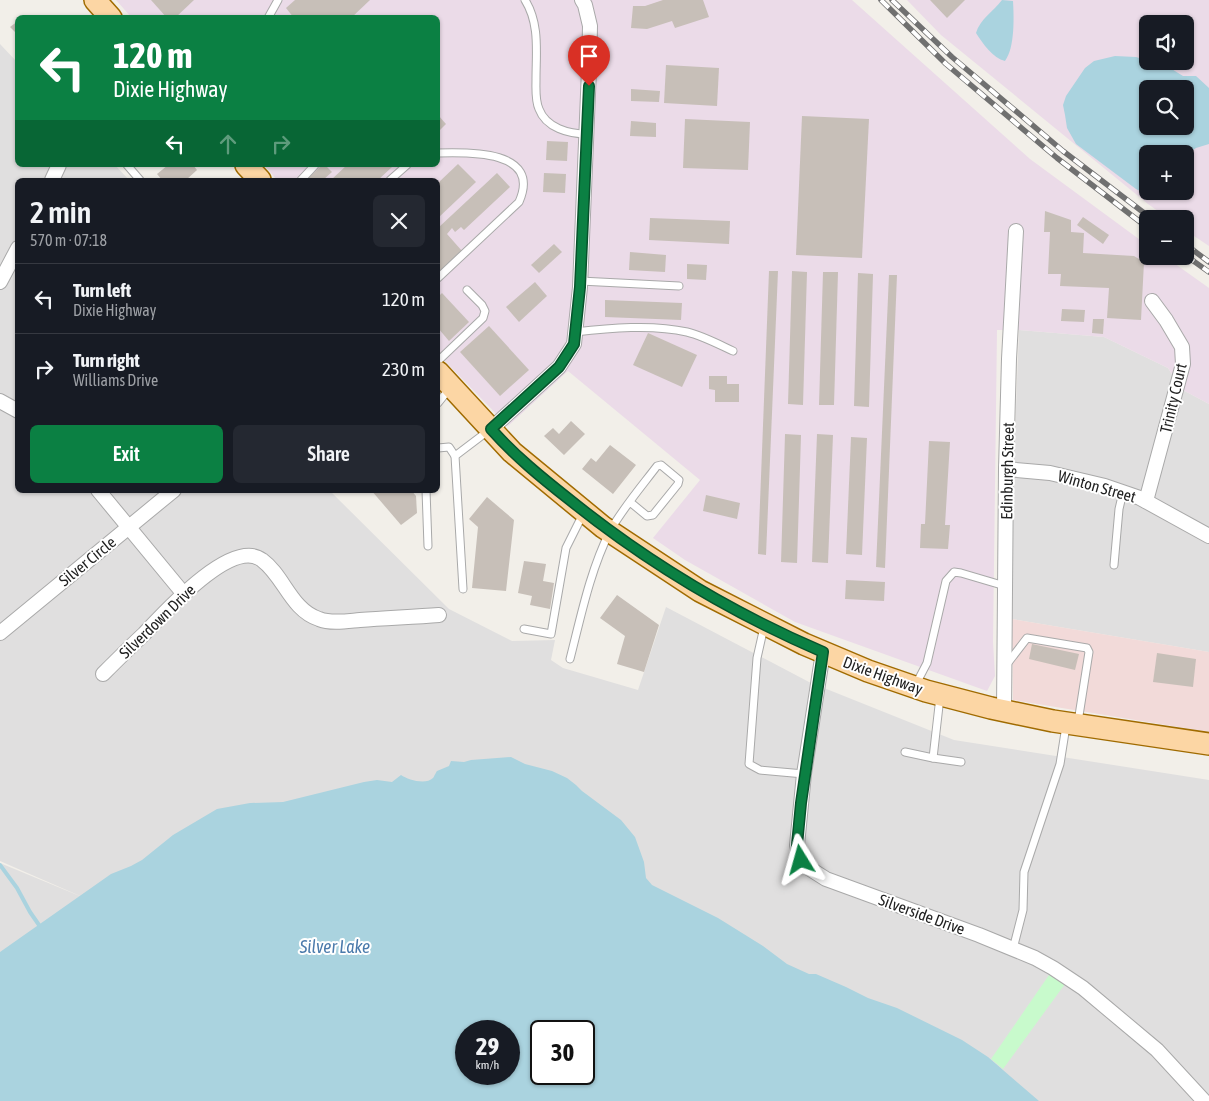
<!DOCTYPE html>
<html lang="en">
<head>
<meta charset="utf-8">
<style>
  :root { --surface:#171b24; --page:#242831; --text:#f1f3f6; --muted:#9ea1a6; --line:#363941; --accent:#0b8043 }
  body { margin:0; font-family:"Asap Condensed",sans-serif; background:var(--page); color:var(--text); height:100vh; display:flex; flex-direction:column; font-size:19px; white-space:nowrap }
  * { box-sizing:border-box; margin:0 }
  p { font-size:16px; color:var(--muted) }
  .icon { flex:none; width:28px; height:28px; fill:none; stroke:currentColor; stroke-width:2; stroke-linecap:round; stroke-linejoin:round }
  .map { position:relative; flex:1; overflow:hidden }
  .drawer { position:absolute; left:15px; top:178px; width:425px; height:315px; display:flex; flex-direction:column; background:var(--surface); border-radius:8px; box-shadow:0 1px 4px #0004 }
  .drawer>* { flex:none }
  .banner { position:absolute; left:15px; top:15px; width:425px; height:152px; border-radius:8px; box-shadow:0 1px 4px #0004; background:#0b8043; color:#fff; overflow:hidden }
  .tools { position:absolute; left:1139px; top:15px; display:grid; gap:10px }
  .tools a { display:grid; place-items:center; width:55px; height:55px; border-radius:8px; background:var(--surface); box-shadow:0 1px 4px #0004; font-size:25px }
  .speed { position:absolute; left:455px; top:1020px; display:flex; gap:10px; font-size:25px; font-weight:700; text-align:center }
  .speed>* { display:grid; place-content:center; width:65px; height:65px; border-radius:50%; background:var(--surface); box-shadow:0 1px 4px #0004; line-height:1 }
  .speed small { font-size:12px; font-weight:400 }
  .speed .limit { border:2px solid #111; border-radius:8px; background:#fff; color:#111 }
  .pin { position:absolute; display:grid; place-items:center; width:42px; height:42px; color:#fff; margin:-51px -21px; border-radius:50% 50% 50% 0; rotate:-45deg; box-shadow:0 0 5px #0007 }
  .pin .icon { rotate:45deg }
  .me { position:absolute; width:55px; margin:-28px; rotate:352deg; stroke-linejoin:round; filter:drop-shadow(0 0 4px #0008) }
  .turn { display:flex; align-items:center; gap:18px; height:105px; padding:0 15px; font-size:22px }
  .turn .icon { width:65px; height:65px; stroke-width:2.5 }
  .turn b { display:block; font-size:35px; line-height:42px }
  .lanes { display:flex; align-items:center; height:48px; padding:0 15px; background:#0003; justify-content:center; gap:25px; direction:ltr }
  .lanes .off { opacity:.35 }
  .round { display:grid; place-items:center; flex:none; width:52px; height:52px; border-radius:8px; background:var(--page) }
  .headline { display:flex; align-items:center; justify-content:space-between; height:85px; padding:0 15px }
  h1 { font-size:30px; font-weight:600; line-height:38px }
  .action { display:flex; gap:10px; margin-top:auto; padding:10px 15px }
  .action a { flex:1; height:58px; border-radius:8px; background:var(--accent); color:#fff; font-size:20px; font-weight:600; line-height:58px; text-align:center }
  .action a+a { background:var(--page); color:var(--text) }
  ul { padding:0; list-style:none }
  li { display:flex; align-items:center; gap:15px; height:70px; padding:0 15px; border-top:1px solid var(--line) }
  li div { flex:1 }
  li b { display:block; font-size:19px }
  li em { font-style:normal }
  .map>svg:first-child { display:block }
  .residential { fill:#e0dfdf }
  .commercial { fill:#f2dad9 }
  .industrial { fill:#ebdbe8; fill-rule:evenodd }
  .park { fill:#c8facc }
  .water { fill:#aad3df; fill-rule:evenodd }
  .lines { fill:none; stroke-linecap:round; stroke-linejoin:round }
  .stream { stroke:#aad3df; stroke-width:4 }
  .building { fill:#c7bfb8 }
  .service-casing { stroke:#a9a9a9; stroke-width:9 }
  .minor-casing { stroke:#a9a9a9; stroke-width:16 }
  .primary-casing { stroke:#a06b00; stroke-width:24 }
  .service { stroke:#fff; stroke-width:7 }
  .minor { stroke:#fff; stroke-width:14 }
  .primary { stroke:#fcd6a4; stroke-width:21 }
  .rail-casing { stroke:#707070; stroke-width:5.5 }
  .rail { stroke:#fff; stroke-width:4; stroke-dasharray:11; stroke-linecap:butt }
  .route-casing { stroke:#07532c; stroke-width:12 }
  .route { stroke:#0b8043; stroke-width:9 }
  .labels { text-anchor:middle; stroke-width:4; stroke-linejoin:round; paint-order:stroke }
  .street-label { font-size:16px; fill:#222; stroke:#fff }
  .water-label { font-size:18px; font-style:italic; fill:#4a7aab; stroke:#fff }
</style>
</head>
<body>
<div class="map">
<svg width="1209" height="1101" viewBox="0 0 1209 1101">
  <rect width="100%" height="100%" fill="#f2efe9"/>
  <g class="residential">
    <path d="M0 44 17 62 18 165H115L129 180H18V490H329L449 609 512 641 555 640 551 660 563 668 638 690 666 607 809 682 954 740 1209 780V1101H837L765 1050 134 919 0 1101V863L87 899 0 861Z"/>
    <path d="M1019 330 1104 337 1168 368 1181 389 1209 404V652L1012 619 1013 485Z"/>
  </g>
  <path class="commercial" d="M1012 619 1209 652V732L1013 700Z"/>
  <g class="industrial">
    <path d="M116 0H852L1030 159 1147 245 1148 256H1164L1209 288V404L1181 389 1168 368 1104 337 1019 330H997L993 642 995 676 987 691 795 622 685 560 653 538 700 480 568 371 508 426 438 354V180H277L264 165H438V18L131 17Z"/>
    <path d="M907 0H1209V246L1185 230V219H1169L1148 204 941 35ZM1148 24H1185V61H1148ZM1148 89H1185V126H1148ZM1148 154H1185V191H1148Z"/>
  </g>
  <path class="park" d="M1049 975 1065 984 1003 1069 991 1059Z"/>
  <g class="water">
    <path d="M1002 0 1013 1C1014 17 1015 48 1005 61 993 58 983 44 976 33 980 19 993 12 1002 0Z"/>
    <path d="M1115 56 1136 57 1170 68 1183 76H1196L1209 88V144L1196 148 1185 155 1148 154V191H1153L1152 194 1142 192 1136 189 1076 144 1067 128 1065 115 1063 105 1066 96 1085 68 1094 61ZM1148 89H1185V126H1148Z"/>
    <path d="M511 757 525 764 552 771 567 778 576 785 582 791 621 820 635 837 644 862 646 878 652 885 718 918 763 946 787 964 809 974H816L846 987 868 998 897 1008 962 1040 988 1057 1039 1101H0V952L111 874 131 866 142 860 173 835 217 809 250 803 283 802 364 782 377 780 392 782 401 775C408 780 426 785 433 778 434 777 436 772 437 771L449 766 451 761 464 762 471 760ZM466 1031H509V1074H466ZM541 1031H584V1074H541Z"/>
  </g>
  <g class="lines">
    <path class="stream" d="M0 865 17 888 30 912 39 925"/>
  </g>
  <g class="building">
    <path d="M151 0H194L175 18H167Z"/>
    <path d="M295 0H370L351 18H294L286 8Z"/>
    <path d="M663 0H703L709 17 675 28 672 21 647 29 631 28 633 6H645Z"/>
    <path d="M930 0H965L947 18Z"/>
    <path d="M18 21V35L10 27Z"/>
    <path d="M666 65 719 68 717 106 664 103Z"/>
    <path d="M631 89 660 91 659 102 631 101Z"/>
    <path d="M438 115 446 124 438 132Z"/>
    <path d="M802 116 869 119 862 258 796 255Z"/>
    <path d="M685 119 750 122 748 170 683 168Z"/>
    <path d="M631 121 656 123V137L630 136Z"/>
    <path d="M547 141 568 142 567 161 546 160Z"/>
    <path d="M458 164 476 182 438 218V183Z"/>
    <path d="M168 165H193L197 170 186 180H162L157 174Z"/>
    <path d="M322 165H325L332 172 323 180H306Z"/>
    <path d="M347 165H391L392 167 378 180 373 178 371 180H331Z"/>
    <path d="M497 173 510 187 464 230 461 227 455 232 452 228 447 234 462 251 438 274V228Z"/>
    <path d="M544 173 566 174 565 193 543 192Z"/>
    <path d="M1045 211 1071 220V232L1084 233 1083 253 1134 256 1144 262 1141 320 1107 318 1109 288 1060 286 1061 274H1048L1050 232H1044Z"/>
    <path d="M1083 217 1109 235 1103 244 1077 225Z"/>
    <path d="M650 218 730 221 729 244 649 240Z"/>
    <path d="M554 244 562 252 539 273 531 265Z"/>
    <path d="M630 252 666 255 665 272 629 270Z"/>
    <path d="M687 264 707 265 706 280 687 279Z"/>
    <path d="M769 271H778L766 555 758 554Z"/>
    <path d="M792 271 807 272 803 405 788 404Z"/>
    <path d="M823 272H838L834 405H819Z"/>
    <path d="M858 273 873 274 869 407 854 406Z"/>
    <path d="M889 275H897L885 568 876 567Z"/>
    <path d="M535 282 547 296 519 322 506 307Z"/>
    <path d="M442 293 469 322 449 341 438 328V297Z"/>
    <path d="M605 300 682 303 681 320 605 317Z"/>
    <path d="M1062 309 1085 310 1084 322 1061 321Z"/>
    <path d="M1093 319H1104L1103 334 1092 333Z"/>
    <path d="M489 326 529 370 500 396 460 352Z"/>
    <path d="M648 333 697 355 682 387 633 365Z"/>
    <path d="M709 376H727V384H739V402H715V390L709 389Z"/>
    <path d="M571 421 585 434 564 455 544 436 553 428 559 434Z"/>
    <path d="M785 434 801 435 797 563 781 562Z"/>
    <path d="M817 434 833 435 828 563 812 562Z"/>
    <path d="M851 437 867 438 862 555 846 554Z"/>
    <path d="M929 441 950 442 945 525H950L948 549 920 548 921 524H925Z"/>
    <path d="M610 445 636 465 613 494 582 469 591 458 596 462Z"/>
    <path d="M371 490H411L416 496 417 513 401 525Z"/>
    <path d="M706 495 740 503 737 519 703 511Z"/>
    <path d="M487 497 514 520 506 591 472 588 478 527 469 519Z"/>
    <path d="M524 561 546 564 543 581 554 583 550 609 530 605 532 596 518 593Z"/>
    <path d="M846 580 885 582 884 601 845 599Z"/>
    <path d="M617 595 659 625 644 672 617 664 625 636 600 618Z"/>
    <path d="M1032 644 1079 654 1075 670 1029 659Z"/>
    <path d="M1157 653 1196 659 1193 687 1153 682Z"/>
  </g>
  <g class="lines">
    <g class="service-casing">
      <g id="service">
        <path d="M525 0C540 24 536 52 536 79 536 89 535 100 539 109 546 128 569 134 587 134"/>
        <path d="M268 18 278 0"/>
        <path d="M438 153C469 152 542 150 519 202L438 278"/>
        <path d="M127 165 140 180"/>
        <path d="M301 180 315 165"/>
        <path d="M390 180 407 165"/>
        <path d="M580 281 679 286"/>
        <path d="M575 332C609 328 653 324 687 332 703 336 718 344 733 351"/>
        <path d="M438 361 483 318 485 311 482 305 467 290"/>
        <path d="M438 403 450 388"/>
        <path d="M438 448 449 447 455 456"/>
        <path d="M426 490 428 546"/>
        <path d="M1114 565 1119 509 1123 492"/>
        <path d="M463 589 455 456 488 431"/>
        <path d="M764 627 757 658 749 764 760 770 804 774"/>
        <path d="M524 629 551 634 566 548 583 514"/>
        <path d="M570 659C581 616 590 571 610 531 623 508 641 487 657 466L661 465 679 480 678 484 653 515 647 516 630 502"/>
        <path d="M1007 664 1027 638 1087 648 1089 652 1078 722"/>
        <path d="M915 686 927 663 946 581 954 572 961 573 1005 586"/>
        <path d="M940 697 933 758 961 762"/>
        <path d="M905 752 933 758"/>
        <path d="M1013 949 1023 910 1024 872 1060 764 1066 726"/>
      </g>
    </g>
    <g class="minor-casing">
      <g id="minor">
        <path d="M52 180 59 165"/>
        <path d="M0 282 18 248"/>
        <path d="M0 401 18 411"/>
        <path d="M491 429 559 367 574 344 580 287 589 70 590 26 585 5 582 0"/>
        <path d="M1006 469 1050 473 1105 486 1140 498 1209 536"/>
        <path d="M98 490 183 593"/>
        <path d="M1146 501 1183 364 1182 347 1166 320 1152 301"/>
        <path d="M0 633 174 490"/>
        <path d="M823 652 804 774 797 845 801 860 807 867 826 879 979 935 1035 958 1053 968 1083 988 1157 1050 1204 1101"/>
        <path d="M103 674C117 660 130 647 144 634 163 614 232 537 262 560 284 576 291 610 319 619 331 624 348 621 360 620 386 618 413 617 439 615"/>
        <path d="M1004 711 1006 469 1009 359 1016 231"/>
      </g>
    </g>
    <g class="primary-casing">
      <g id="primary">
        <path d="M95 0 111 18"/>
        <path d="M246 165 260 180"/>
        <path d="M438 372 512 452 603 527 700 591 804 644 868 671 926 691 991 708 1053 721 1209 744"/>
      </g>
    </g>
    <use href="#service" class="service"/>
    <use href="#minor" class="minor"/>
    <use href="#primary" class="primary"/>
    <g class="rail-casing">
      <g id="rail">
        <path d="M881 0 946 64 1057 158 1148 228"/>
        <path d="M892 0 952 57 1063 151 1152 219"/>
        <path d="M1185 244 1209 262"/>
        <path d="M1185 255 1209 272"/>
      </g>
    </g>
    <use href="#rail" class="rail"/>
  </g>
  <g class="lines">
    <g class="route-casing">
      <path id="route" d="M589 86 580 287 574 344 559 367 491 429C515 456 542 478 570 500 647 562 732 613 823 652L801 803 797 845 801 860"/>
    </g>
    <use href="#route" class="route"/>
  </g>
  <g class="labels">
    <g class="street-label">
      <text transform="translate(1173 398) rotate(-77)" y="6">Trinity Court</text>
      <text transform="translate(1007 471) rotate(-89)" y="6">Edinburgh Street</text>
      <text transform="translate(1097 486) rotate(16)" y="6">Winton Street</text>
      <text transform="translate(87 561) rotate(-39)" y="6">Silver Circle</text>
      <text transform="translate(157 621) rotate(-44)" y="6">Silverdown Drive</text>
      <text transform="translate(883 675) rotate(20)" y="6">Dixie Highway</text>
      <text transform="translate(922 914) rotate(20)" y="6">Silverside Drive</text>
    </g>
    <g class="water-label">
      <text x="335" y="953">Silver Lake</text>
    </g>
  </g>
</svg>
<div class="tools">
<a><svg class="icon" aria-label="sound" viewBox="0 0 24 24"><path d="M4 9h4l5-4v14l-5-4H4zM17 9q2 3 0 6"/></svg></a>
<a><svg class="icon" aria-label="search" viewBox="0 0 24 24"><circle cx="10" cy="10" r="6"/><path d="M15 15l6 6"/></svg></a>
<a>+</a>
<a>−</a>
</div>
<div class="speed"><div>29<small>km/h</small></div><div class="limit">30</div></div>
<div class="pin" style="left:589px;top:86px;background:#d93025"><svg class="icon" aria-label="arrive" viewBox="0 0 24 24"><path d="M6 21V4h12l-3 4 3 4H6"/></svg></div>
<svg class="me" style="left:801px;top:860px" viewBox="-20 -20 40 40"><path d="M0-17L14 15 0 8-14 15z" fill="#0b8043" stroke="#fff" stroke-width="4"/></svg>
<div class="banner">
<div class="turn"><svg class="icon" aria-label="left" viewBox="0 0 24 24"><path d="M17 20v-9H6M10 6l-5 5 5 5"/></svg><div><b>120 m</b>Dixie Highway</div></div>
<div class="lanes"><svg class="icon" aria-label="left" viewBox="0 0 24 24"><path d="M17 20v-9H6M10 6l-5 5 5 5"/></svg><svg class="icon off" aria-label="ahead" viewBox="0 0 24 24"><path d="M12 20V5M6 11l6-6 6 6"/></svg><svg class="icon off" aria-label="right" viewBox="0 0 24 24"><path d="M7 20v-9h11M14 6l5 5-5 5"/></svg></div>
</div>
<section class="drawer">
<div class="headline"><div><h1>2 min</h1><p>570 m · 07:18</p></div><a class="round"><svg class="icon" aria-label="close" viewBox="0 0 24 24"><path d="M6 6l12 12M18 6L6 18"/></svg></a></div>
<ul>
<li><svg class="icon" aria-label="left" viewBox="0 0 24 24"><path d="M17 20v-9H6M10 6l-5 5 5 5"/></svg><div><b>Turn left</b><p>Dixie Highway</p></div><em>120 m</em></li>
<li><svg class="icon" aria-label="right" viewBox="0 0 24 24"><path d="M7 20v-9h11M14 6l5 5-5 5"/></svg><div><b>Turn right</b><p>Williams Drive</p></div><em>230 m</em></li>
</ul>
<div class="action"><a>Exit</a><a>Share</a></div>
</section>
</div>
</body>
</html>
